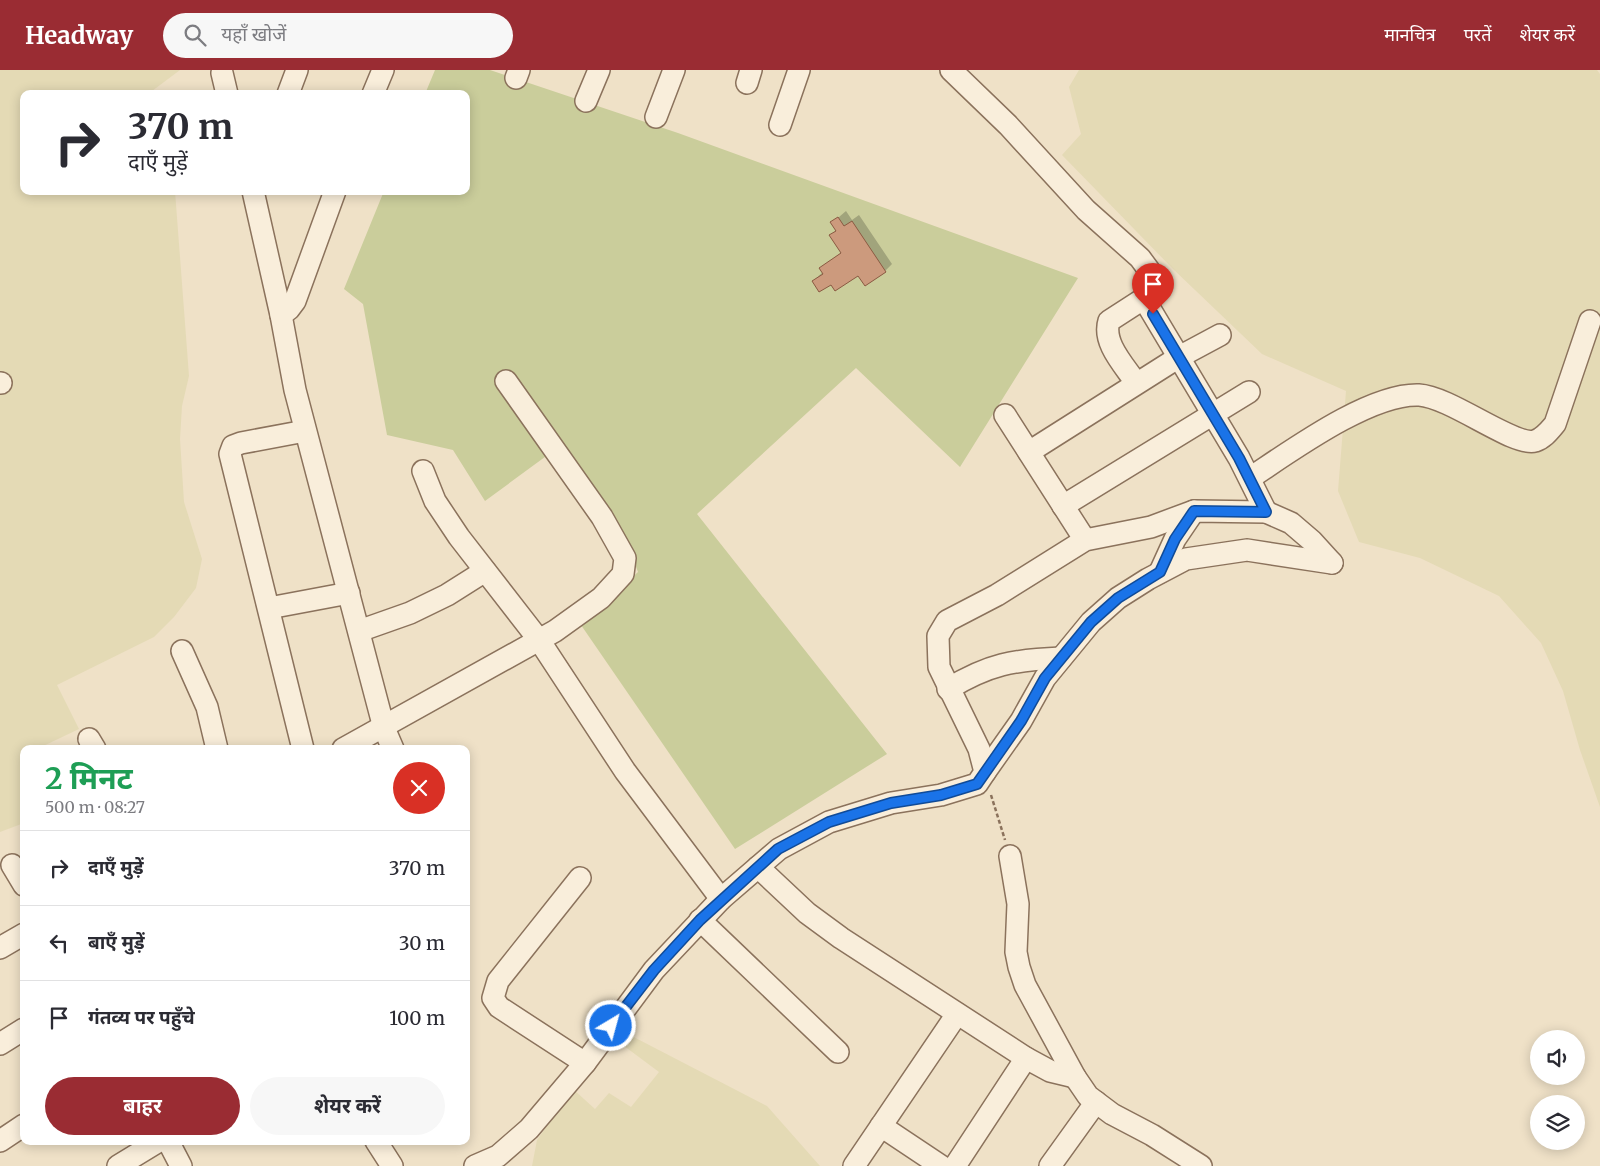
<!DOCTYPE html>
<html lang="hi">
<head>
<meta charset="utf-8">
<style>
  :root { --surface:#fff; --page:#f7f7f7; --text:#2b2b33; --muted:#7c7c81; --line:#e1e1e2; --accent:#9a2c33 }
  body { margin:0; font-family:Merriweather,"Noto Sans Devanagari",serif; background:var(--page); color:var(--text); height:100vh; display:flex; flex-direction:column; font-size:19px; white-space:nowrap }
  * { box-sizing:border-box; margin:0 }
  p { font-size:16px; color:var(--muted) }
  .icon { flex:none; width:28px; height:28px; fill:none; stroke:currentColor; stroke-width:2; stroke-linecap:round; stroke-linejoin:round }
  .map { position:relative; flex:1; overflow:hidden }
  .sheet { position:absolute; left:20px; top:675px; width:450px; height:400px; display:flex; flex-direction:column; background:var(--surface); border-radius:10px; box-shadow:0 2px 12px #0003 }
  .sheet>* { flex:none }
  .hud { position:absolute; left:20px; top:20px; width:450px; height:105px; border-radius:10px; box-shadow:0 2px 12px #0003; background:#fff; color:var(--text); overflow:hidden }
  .buttons { position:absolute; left:1530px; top:960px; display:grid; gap:10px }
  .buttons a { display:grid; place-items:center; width:55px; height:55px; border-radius:50%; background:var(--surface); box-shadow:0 2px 12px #0003; font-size:25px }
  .pin { position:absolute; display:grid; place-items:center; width:42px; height:42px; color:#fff; margin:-51px -21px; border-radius:50% 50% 50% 0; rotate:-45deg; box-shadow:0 0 5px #0007 }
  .pin .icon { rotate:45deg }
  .me { position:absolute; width:55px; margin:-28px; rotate:37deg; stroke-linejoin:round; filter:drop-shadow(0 0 4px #0008) }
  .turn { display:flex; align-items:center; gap:18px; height:105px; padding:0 25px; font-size:22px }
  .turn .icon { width:65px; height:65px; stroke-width:2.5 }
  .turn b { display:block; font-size:35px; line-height:42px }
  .round { display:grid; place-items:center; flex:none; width:52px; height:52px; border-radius:26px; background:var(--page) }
  .headline { display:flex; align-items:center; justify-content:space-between; height:85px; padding:0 25px }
  h1 { font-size:30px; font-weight:700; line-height:38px; color:#1e9e55 }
  .action { display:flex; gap:10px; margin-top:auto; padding:10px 25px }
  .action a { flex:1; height:58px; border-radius:30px; background:var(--accent); color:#fff; font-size:20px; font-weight:700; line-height:58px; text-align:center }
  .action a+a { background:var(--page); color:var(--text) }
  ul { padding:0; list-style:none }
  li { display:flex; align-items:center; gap:15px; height:75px; padding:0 25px; border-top:1px solid var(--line) }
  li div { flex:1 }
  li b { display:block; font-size:19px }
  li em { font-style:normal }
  header { display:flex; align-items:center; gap:30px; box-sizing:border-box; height:70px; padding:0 25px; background:var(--accent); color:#fff }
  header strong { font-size:24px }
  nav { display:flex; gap:28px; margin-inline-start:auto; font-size:18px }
  .search { width:350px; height:45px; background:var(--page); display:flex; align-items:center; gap:12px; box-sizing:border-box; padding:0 18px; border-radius:28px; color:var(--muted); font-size:19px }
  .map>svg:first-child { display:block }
  .farmland { fill:#e4dab5 }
  .green { fill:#cacd9b }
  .shadow { fill:#0003 }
  .building { fill:#cc9a7d; stroke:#8a5a42 }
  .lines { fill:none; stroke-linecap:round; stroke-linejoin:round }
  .minor-casing { stroke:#8b725c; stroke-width:24 }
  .path { stroke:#8b725c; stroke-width:2.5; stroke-dasharray:4 2.5; stroke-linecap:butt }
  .minor { stroke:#f9eedb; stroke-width:21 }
  .route-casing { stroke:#114b97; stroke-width:12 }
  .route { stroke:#1a73e8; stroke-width:9 }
</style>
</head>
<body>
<header>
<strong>Headway</strong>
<div class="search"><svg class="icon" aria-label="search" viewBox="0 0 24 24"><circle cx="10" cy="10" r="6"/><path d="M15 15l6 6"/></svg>यहाँ खोजें</div>
<nav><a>मानचित्र</a><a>परतें</a><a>शेयर करें</a></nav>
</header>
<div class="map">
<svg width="1600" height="1096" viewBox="0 0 1600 1096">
  <rect width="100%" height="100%" fill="#efe1c7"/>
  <g class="farmland">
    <path d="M0 0H180L148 24H24V121H175L189 306 182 336 180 369 184 432 202 489 196 518 174 547 154 567 57 615 79 659 37 679H24V753L0 762Z"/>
    <path d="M1079 0H1597L1600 4V737L1580 680 1563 621 1541 573 1499 526 1420 488 1359 472 1338 421 1346 321 1262 284 1173 199 1062 85 1081 64 1069 17Z"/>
    <path d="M624 962 767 1036 820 1096H532L537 1070 573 1019 595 1039 609 1023 631 1037 659 1002 616 970Z"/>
  </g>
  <path class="green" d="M435 0H490L678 63 1078 208 960 397 856 298 697 444 887 684 735 779 581 555 638 502 628 476 549 384 485 431 453 380 387 365 363 234 344 219 384 121H466V24H425Z"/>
  <path class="shadow" d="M846 141 852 150 859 145 892 194 885 201 858 204 831 213 813 211 823 202 820 198 842 182 831 166 836 160 832 153Z"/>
  <path class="building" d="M838 147 844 156 852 151 886 202 865 216 858 206 835 221 831 215 819 222 812 211 823 204 819 198 841 183 829 165 836 161 830 152Z"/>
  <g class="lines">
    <g class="minor-casing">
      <g id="minor">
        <path d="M951 0 1008 55 1086 140 1140 188 1157 211V220L1109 251C1102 273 1125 296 1136 313"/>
        <path d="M222 3 227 24"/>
        <path d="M516 8 519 0"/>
        <path d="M747 13 751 0"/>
        <path d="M288 24 297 0"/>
        <path d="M373 24 383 0"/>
        <path d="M586 31 599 0"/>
        <path d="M656 47 674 0"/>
        <path d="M780 55 799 0"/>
        <path d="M253 121 281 245 295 320 384 658 393 679"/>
        <path d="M1144 229 1239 388 1266 442"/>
        <path d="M281 245 289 239 295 231 335 121"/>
        <path d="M0 313H1"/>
        <path d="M1005 345 1085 470"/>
        <path d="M1029 382 1179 287 1220 265"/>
        <path d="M423 401 435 431 459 467 539 570 625 701 721 829"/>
        <path d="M1250 408C1291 381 1370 323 1419 325 1451 327 1514 377 1535 371 1544 368 1549 361 1555 354L1590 251"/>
        <path d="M1063 436 1249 322"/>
        <path d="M1160 502 1175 469 1194 441"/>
        <path d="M269 538 349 523"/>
        <path d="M359 561 410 543 447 525 485 501"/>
        <path d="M182 581 207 637 217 679"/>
        <path d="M948 619C989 594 1013 590 1061 588"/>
        <path d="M89 669 95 679"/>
        <path d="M303 679 230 384 233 376 241 373 305 361"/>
        <path d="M343 679 555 561 601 528 623 504 625 488 602 447 506 311"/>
        <path d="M985 702 1021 651 1045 608 1091 552 1118 528 1148 509 1186 489 1247 480 1332 493"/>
        <path d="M1010 786 1018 834 1016 882 1019 897 1025 915 1075 1007 1088 1026 1112 1044 1152 1065 1201 1096"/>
        <path d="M12 795 24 815"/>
        <path d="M758 797 807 843 841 868 1026 988 1050 1001 1075 1007"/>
        <path d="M580 808 498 911 493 928 499 937 585 993"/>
        <path d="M700 850 838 982"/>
        <path d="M0 878 24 864"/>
        <path d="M0 974 24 959"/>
        <path d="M881 1056 941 1096"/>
        <path d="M0 1071 24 1055"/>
        <path d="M168 1071 181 1096"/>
        <path d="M376 1071 392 1096"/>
        <path d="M118 1096 159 1071"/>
        <path d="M475 1096 498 1086 529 1059 585 993 654 900 721 829 779 779 829 752 891 733 941 725 977 714 985 702 979 679 939 597 938 566 947 551 997 525 1085 470 1151 457 1194 441 1266 442 1291 453 1312 471 1332 493"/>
        <path d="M854 1096 957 944"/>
        <path d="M955 1096 1026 988"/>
        <path d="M1050 1096 1096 1032"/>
      </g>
    </g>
    <path class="path" d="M991 725 1005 770"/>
    <use href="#minor" class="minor"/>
  </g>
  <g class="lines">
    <g class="route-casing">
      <path id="route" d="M611 956 654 900 700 850 778 779 829 752 891 733 941 725 977 714 1021 651 1045 608 1091 552 1118 528 1160 502 1175 469 1194 441 1266 442 1239 388 1153 244"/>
    </g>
    <use href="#route" class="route"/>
  </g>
</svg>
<div class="buttons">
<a><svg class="icon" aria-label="sound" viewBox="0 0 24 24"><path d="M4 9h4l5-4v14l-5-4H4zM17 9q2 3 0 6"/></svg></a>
<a><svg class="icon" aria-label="layers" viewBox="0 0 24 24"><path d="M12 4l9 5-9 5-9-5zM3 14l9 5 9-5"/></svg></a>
</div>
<div class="pin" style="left:1153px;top:244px;background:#d93025"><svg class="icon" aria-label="arrive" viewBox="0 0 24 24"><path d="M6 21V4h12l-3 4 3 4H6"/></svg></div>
<svg class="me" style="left:611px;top:956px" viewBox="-20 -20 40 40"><circle r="17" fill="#1a73e8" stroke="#fff" stroke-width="3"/><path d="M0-11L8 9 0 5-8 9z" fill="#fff"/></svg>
<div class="hud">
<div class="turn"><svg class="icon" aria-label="right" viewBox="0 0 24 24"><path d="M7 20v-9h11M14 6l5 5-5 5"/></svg><div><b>370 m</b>दाएँ मुड़ें</div></div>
</div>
<section class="sheet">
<div class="headline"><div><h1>2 मिनट</h1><p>500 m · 08:27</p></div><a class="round" style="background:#d93025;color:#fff"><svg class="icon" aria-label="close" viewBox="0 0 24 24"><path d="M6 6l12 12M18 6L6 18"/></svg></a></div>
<ul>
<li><svg class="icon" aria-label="right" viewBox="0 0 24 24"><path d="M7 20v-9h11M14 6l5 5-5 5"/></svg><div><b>दाएँ मुड़ें</b></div><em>370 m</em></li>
<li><svg class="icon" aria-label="left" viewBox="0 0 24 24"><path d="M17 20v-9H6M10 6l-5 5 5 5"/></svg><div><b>बाएँ मुड़ें</b></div><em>30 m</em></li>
<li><svg class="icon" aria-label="arrive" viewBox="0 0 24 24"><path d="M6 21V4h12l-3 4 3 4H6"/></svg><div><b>गंतव्य पर पहुँचे</b></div><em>100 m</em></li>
</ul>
<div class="action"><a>बाहर</a><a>शेयर करें</a></div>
</section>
</div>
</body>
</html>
